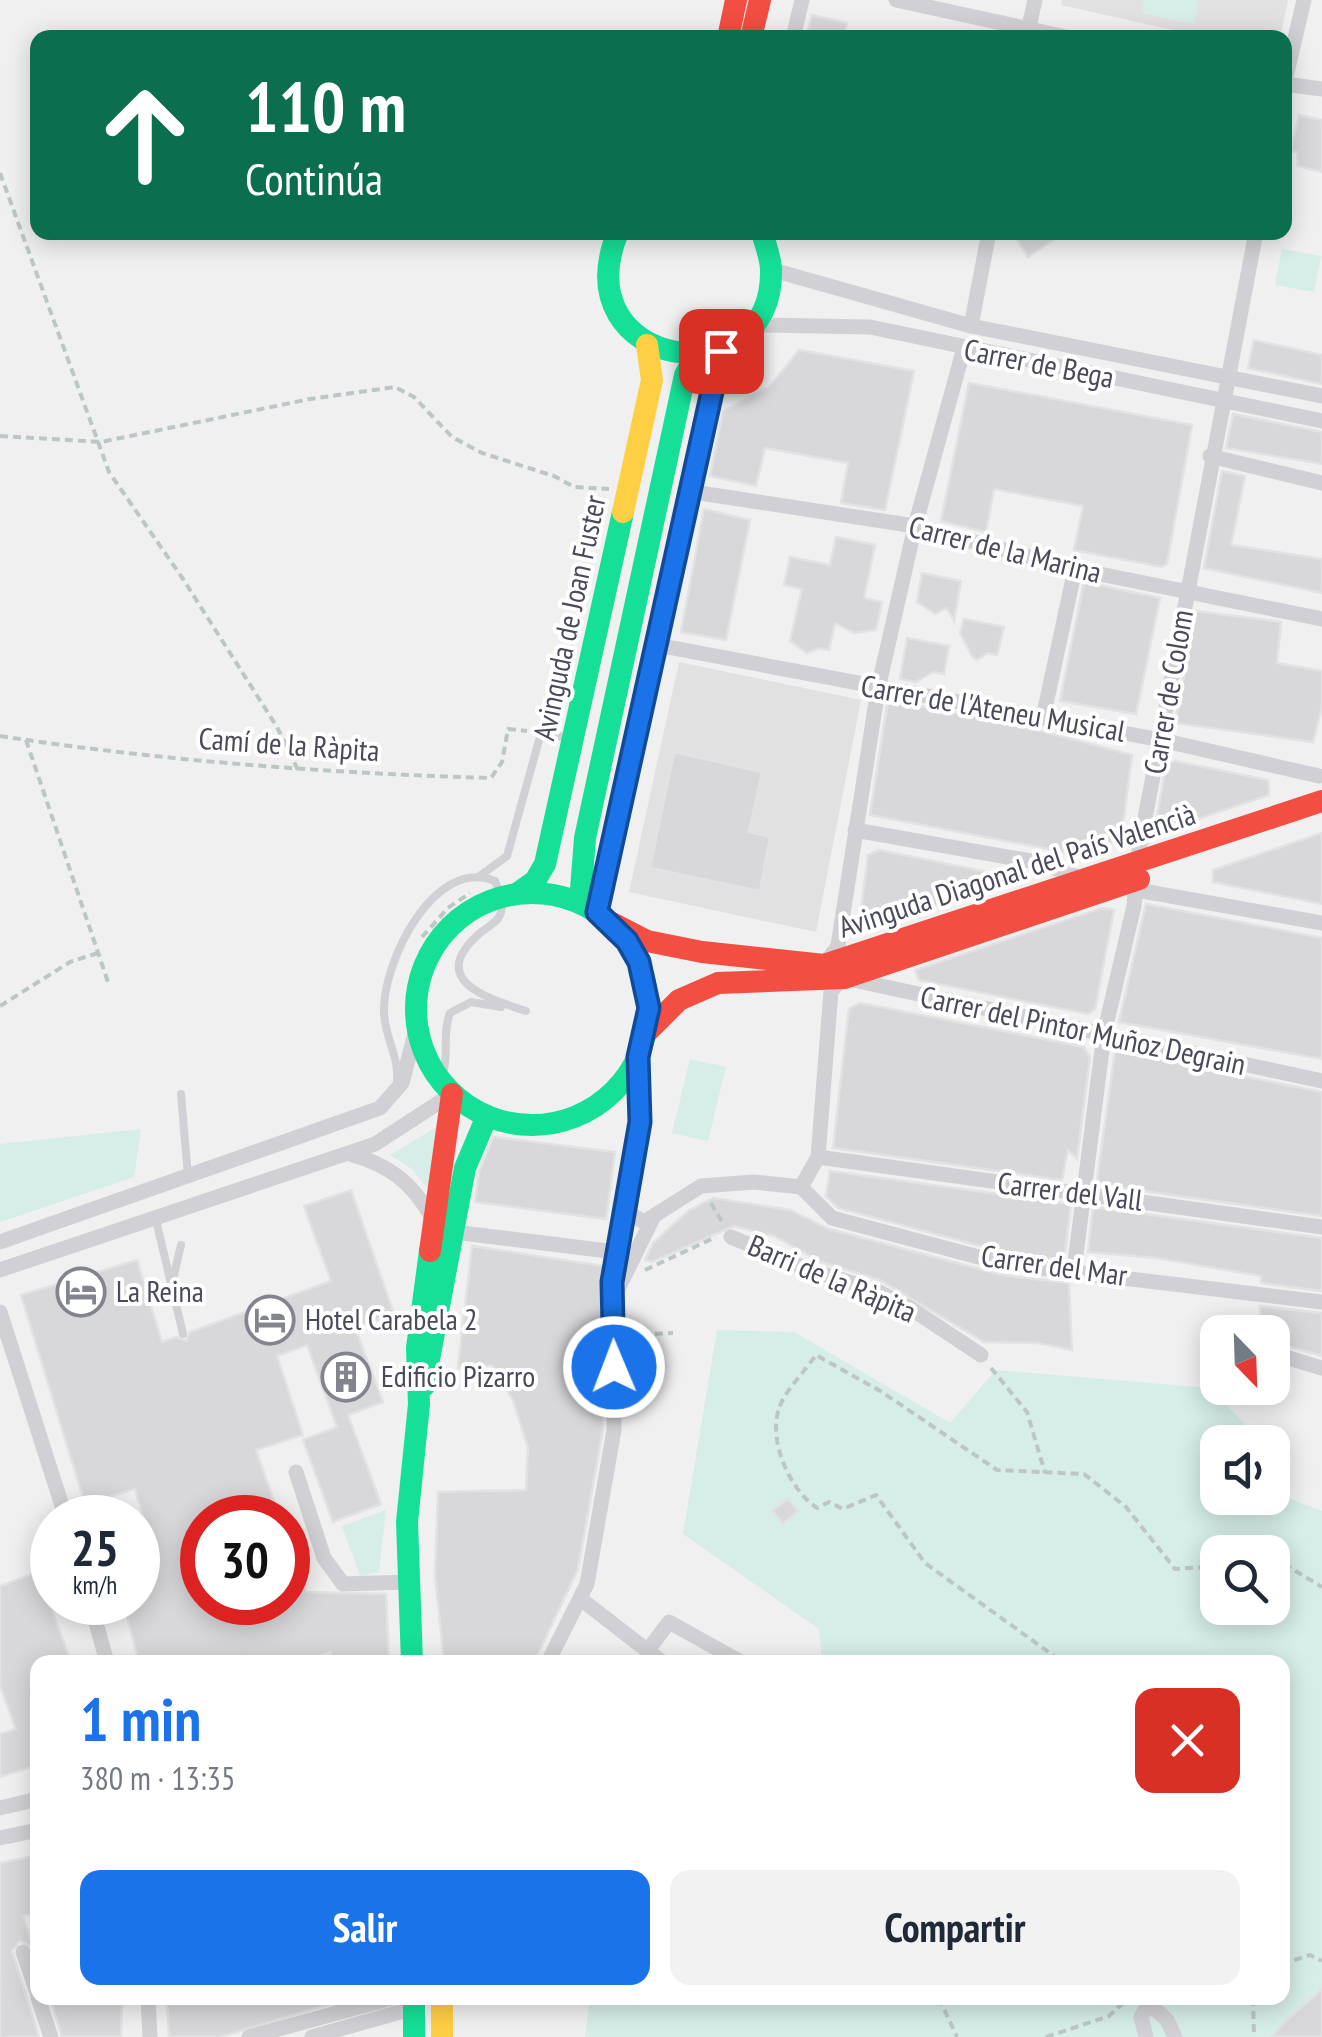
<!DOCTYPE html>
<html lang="es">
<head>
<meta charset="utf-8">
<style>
  :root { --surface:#fff; --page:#f2f2f3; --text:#1f2937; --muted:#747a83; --accent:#1a73e8 }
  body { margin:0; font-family:"PT Sans Narrow",sans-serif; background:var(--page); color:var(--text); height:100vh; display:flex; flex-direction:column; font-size:38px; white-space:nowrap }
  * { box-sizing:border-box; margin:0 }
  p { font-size:32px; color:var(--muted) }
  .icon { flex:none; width:55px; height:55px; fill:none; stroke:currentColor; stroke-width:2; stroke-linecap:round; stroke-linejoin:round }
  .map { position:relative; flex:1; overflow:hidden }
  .side { position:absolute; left:30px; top:1655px; width:1260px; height:350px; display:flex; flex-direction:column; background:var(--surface); border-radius:20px; box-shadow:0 5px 25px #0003 }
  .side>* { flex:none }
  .banner { position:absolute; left:30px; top:30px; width:1262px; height:210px; border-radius:20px; box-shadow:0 5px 25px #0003; background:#0b6e4f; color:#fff; overflow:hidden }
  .needle { width:65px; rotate:157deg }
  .tools { position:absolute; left:1200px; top:1315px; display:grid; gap:20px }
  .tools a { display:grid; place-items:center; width:90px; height:90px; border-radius:20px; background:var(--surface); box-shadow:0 5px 25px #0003; font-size:50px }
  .speed { position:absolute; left:30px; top:1495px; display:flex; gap:20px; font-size:50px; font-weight:700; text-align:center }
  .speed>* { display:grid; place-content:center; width:130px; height:130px; border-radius:50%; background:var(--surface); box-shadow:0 5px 25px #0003; line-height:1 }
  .speed small { font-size:25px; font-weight:400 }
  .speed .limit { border:15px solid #d22; background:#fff; color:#111 }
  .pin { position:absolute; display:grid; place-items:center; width:85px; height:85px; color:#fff; margin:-42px; border-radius:20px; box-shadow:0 5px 15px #0006 }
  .me { position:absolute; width:110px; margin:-55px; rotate:359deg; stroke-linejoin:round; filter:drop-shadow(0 0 8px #0008) }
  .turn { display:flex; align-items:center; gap:35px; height:210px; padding:0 50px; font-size:45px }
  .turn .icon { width:130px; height:130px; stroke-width:2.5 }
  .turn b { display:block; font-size:70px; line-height:85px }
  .round { display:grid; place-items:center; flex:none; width:105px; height:105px; border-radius:20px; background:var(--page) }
  .headline { display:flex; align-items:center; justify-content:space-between; height:170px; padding:0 50px }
  h1 { font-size:60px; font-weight:700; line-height:75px; color:var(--accent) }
  .cta { display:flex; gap:20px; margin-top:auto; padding:20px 50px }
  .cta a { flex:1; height:115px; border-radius:20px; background:var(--accent); color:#fff; font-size:40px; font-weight:700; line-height:115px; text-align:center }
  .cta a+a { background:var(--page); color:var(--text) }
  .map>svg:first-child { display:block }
  .education { fill:#e2e1e1 }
  .green { fill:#d6ede8; fill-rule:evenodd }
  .building { fill:#d8d8da; stroke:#e2e1e3; stroke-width:2.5 }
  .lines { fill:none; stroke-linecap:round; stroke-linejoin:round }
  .path { stroke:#bdc6c7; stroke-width:4; stroke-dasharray:8 5; stroke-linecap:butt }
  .lane { stroke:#d1d1d5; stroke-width:8 }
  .street { stroke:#d1d1d5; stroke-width:15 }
  .fast { stroke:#16e098; stroke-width:22 }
  .slow { stroke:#ffcf43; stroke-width:22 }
  .jam { stroke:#f24e42; stroke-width:22 }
  .route-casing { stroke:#114b97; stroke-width:25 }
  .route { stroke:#1a73e8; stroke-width:18 }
  .labels { text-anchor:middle; stroke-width:8; stroke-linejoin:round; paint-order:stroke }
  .street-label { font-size:30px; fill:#494b5a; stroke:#fff }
  .poi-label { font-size:30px; fill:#494b5a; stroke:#fff; text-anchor:start }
</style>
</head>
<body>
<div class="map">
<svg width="1322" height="2037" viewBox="0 0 1322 2037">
  <rect width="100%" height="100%" fill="#f0f0f0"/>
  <g class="education">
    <path d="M1062 0H1288L1280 38 1204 37 1061 5Z"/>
    <path d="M679 662 861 700 816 932 629 892Z"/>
  </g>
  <g class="green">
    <path d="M1144 0H1199L1194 25 1141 13Z"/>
    <path d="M1282 249 1321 256 1314 292 1275 285Z"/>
    <path d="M690 1059 726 1067 708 1141 672 1133Z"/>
    <path d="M435 1128 440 1131 429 1190 412 1169 390 1155Z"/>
    <path d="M141 1129 134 1177 0 1222V1144Z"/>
    <path d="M717 1330 794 1332 950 1423 996 1370 1209 1388 1250 1429 1248 1442H1218V1498H1272L1273 1492 1322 1511V2037H585L590 1998H1282V1662H822L819 1629 683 1534ZM1218 1552H1272V1608H1218Z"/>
    <path d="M386 1510 379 1572 360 1576 342 1526Z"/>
  </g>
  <g class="building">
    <path d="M812 15 847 23 844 38H806Z"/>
    <path d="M1299 115 1322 120V172L1298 166 1297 152 1291 151Z"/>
    <path d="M1012 232H1065L1028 257Z"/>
    <path d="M1254 340 1322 355V384L1248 368Z"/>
    <path d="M799 350 914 371 885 510 841 503 848 463 765 448 756 486 710 476 723 411 769 387Z"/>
    <path d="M969 383 1192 425 1167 563 1162 567 1074 550 1083 506 994 489 986 532 941 521Z"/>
    <path d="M1233 414 1322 432V464L1226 448Z"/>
    <path d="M1222 471 1245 476 1231 545 1322 559V593L1204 568Z"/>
    <path d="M704 509 750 520 726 640 681 632Z"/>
    <path d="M836 537 875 545 864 598 882 602 876 630 854 633 835 623 829 650 818 648 807 653 790 641 802 589 784 585 790 557 830 565Z"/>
    <path d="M922 573 961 581 954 621 947 608 935 614 917 602Z"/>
    <path d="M1084 582 1160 598 1136 714 1060 701Z"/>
    <path d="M1196 611 1281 622 1277 663 1322 671V707L1313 742 1175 723Z"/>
    <path d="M964 619 1004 627 997 655 988 653 977 660 972 656 960 633Z"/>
    <path d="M907 638 949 646 944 674 933 672 916 682 900 679Z"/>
    <path d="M888 700 1011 723 1132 755 1121 839 1075 854 870 815Z"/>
    <path d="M674 752 762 772 749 832 770 837 760 891 650 868Z"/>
    <path d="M1175 761 1268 780 1269 795 1168 829 1157 817 1166 765Z"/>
    <path d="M1322 833V904L1213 882V870Z"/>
    <path d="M879 850 992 873 994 886 869 928 860 918 868 855Z"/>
    <path d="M1146 904 1322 938V1059L1119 1022Z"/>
    <path d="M1102 908 1114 910 1095 1009 1088 1014 919 980 915 970Z"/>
    <path d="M860 1003 1084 1047 1090 1057 1077 1159 1068 1150 1062 1180 833 1148 849 1009Z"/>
    <path d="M1115 1051 1322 1092V1216L1100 1185 1097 1181Z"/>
    <path d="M493 1137 615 1152 606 1219 475 1202 479 1172Z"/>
    <path d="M830 1171 1071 1204 1064 1260 1007 1253 838 1208 826 1196Z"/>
    <path d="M351 1190 394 1314 355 1328 383 1402 348 1415 381 1504 333 1522 303 1440 337 1427 307 1345 277 1356 303 1435 256 1450 280 1518H202V1602H288L289 1543 307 1592 386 1594 389 1662H331V1652L302 1662H139L123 1602H138V1576L159 1570 135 1489 85 1504 21 1295 137 1260 162 1342 176 1337 186 1341 190 1332 331 1281 304 1206Z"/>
    <path d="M713 1198 790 1210 829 1229 1002 1275 1069 1283 1072 1350 1038 1343 984 1342 880 1280 821 1262 774 1236 734 1226 652 1262 645 1260 653 1243 688 1211Z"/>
    <path d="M1093 1207 1322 1238V1291L1261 1283V1276L1157 1258 1088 1252Z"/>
    <path d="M472 1246 603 1266V1429L578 1569 534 1662H444L435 1575 438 1492 526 1490 528 1448 513 1400 492 1365 458 1368Z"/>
    <path d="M1260 1306 1322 1313V1356L1272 1341V1332H1260Z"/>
    <path d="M788 1499 798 1511 783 1524 772 1511Z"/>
    <path d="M38 1572 71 1662H38V1765L0 1777V1734L16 1729 0 1686V1586Z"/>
    <path d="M38 1855V1913L23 1916 33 1947 20 1941 12 1951 39 2037H0V1863Z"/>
    <path d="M1322 1989V2037H1271L1287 2020Z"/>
    <path d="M50 1998H122L121 2037H62Z"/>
    <path d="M167 1998H350L220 2037H169Z"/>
  </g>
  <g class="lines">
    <g class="path">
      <path d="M0 173 109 472 183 579 277 727 298 770"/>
      <path d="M0 436 101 442 310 399 395 387 414 397 452 437 482 453 554 476 574 487 609 489"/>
      <path d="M0 736C163 761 326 773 491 778L502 762 508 729 527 731"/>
      <path d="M26 740 109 985"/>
      <path d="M422 937 448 908 470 893"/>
      <path d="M0 1006 70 962 98 953"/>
      <path d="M711 1203 724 1225"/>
      <path d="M645 1270 716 1237"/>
      <path d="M629 1335 673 1333"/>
      <path d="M991 1368 1027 1412 1045 1473"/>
      <path d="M1272 1562 1279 1561 1322 1587"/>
      <path d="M1053 1662 1054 1656 925 1563 876 1495 843 1509 829 1502 817 1508C790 1490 768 1442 779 1408 785 1391 805 1371 816 1355L882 1392 997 1470 1084 1474 1126 1507 1175 1569 1218 1566"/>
      <path d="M1282 1964 1310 1955 1322 1961"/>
      <path d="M939 1998 957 2037"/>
      <path d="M1253 1998 1254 2037"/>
      <path d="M1046 2037 1109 2016 1128 1998"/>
    </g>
    <g class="lane">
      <path d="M481 875 507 856 541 733 570 738"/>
      <path d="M597 911 720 355"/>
      <path d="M397 1080C399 1056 384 1036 384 1011 383 962 434 856 495 881 499 891 504 901 501 912 499 922 487 927 480 933 426 980 487 998 526 1011"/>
      <path d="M440 1081C451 1058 441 1036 450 1013L471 1002 501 1007"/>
      <path d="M181 1094 188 1176"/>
      <path d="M155 1216 183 1334"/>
      <path d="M173 1279 181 1245"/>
    </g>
    <g class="street">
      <path d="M896 0 1071 38"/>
      <path d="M1027 35 1035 0"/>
      <path d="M793 38 802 0"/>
      <path d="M1285 81 1304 0"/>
      <path d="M1285 84 1322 89"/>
      <path d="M773 270 971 326 1322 396"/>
      <path d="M755 325 870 327 1322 421"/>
      <path d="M971 326 989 232"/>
      <path d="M1210 456 1322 483"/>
      <path d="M687 491 915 526 1075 569 1322 619"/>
      <path d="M657 645 1161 740 1319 776"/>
      <path d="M1043 718 1075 569"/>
      <path d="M855 830 1042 863 1085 880"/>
      <path d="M1137 890 1322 923"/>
      <path d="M824 965 838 946 878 689 915 526 964 348"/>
      <path d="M350 1154C389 1165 412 1182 432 1218"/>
      <path d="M818 1157 1322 1227"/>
      <path d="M801 1187 818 1157 831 991 844 978 1322 1081"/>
      <path d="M801 1187 832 1218 1005 1264 1322 1302"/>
      <path d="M623 1210 644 1222 701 1186 754 1182 801 1187"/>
      <path d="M454 1232 616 1252"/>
      <path d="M731 1237 810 1270 875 1290 910 1308 981 1355"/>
      <path d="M0 1242 380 1108 402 1083 417 1026"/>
      <path d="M0 1270 375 1144 452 1094"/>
      <path d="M1074 1270 1104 1034 1134 906 1139 850 1256 232"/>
      <path d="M615 1295 653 1218"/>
      <path d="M0 1312 66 1518"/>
      <path d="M1272 1353 1322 1368"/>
      <path d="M296 1472 324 1558 343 1584 409 1582"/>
      <path d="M582 1600 662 1662"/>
      <path d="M90 1602 107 1662"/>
      <path d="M648 1650 669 1622 741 1662"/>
      <path d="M548 1662 587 1584 614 1430 612 1282 640 1122 639 1057"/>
      <path d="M0 1808 38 1799"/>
      <path d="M0 1838 38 1830"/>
      <path d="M23 1952 38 1995"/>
      <path d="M38 1998 51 2037"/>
      <path d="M148 1998 150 2037"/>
      <path d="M249 2037 392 1998"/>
      <path d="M312 2037 414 2008"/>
      <path d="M1146 2037 1141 2017 1145 2010 1154 2008 1167 2020 1175 2037"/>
    </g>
    <g class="fast">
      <path d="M618 232C561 370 774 400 771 270 771 258 765 244 762 232"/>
      <circle cx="532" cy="1009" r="116"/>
      <path d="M518 893 535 881 545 864 623 512"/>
      <path d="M580 902 585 838 685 375 695 357"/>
      <path d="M424 1386 465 1168 487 1116"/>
      <path d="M412 1662 407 1522 419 1404 417 1348 430 1251"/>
      <path d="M414 1998V2037"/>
    </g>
    <g class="slow">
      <path d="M623 512 652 380 647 345"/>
      <path d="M442 1998V2037"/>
    </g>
    <g class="jam">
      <path d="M728 38 736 0"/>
      <path d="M751 38 760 0"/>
      <path d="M612 923 647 941 702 952 824 965 1322 801"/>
      <path d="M647 1032 679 1000 718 983 844 978 1139 879"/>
      <path d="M430 1251 452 1094"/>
    </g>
  </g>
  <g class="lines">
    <g class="route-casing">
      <path id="route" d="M614 1367 612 1282 640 1122 638 1057 649 1008 639 962 627 941 597 912 721 351"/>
    </g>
    <use href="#route" class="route"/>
  </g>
  <defs>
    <g id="hotel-ring" transform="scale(2.5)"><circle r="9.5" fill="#fff" stroke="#83858e" stroke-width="1.5"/><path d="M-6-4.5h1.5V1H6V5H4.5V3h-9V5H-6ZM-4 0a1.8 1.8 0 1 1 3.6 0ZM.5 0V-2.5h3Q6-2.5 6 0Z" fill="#83858e"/></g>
    <g id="building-ring" transform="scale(2.5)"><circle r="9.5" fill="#fff" stroke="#83858e" stroke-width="1.5"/><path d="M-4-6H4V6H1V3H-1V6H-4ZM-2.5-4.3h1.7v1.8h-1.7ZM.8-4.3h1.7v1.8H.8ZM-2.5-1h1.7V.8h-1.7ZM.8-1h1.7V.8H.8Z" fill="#83858e"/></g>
  </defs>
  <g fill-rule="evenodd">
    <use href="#hotel-ring" x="81" y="1292"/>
    <use href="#hotel-ring" x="270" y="1320"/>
    <use href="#building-ring" x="346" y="1377"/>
  </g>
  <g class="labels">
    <g class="street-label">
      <text transform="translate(1039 364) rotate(11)" y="10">Carrer de Bega</text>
      <text transform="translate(1005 550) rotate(14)" y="10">Carrer de la Marina</text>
      <text transform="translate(570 618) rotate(-78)" y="10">Avinguda de Joan Fuster</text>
      <text transform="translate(1169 692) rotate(-80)" y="10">Carrer de Colom</text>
      <text transform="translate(993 709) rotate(10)" y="10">Carrer de l'Ateneu Musical</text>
      <text transform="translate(289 745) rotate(4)" y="10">Camí de la Ràpita</text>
      <text transform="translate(1017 871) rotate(-18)" y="10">Avinguda Diagonal del País Valencià</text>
      <text transform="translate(1083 1031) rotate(12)" y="10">Carrer del Pintor Muñoz Degrain</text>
      <text transform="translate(1070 1192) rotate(7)" y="10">Carrer del Vall</text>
      <text transform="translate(1054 1266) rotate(8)" y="10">Carrer del Mar</text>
      <text transform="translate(832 1279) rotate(23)" y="10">Barri de la Ràpita</text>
    </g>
    <g class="poi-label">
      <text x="116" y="1302">La Reina</text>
      <text x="305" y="1330">Hotel Carabela 2</text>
      <text x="381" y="1387">Edificio Pizarro</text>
    </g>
  </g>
</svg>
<div class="tools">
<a><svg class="needle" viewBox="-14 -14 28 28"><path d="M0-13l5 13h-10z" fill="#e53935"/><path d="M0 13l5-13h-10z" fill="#747a83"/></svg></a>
<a><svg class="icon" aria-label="sound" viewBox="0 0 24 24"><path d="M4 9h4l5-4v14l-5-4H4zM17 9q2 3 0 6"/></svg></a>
<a><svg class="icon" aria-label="search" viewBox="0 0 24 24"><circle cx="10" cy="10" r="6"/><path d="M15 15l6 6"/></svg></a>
</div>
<div class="speed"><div>25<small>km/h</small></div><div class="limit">30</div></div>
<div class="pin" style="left:721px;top:351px;background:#d93025"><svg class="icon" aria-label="arrive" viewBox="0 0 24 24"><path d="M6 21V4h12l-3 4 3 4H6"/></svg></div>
<svg class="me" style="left:614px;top:1367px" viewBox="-20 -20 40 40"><circle r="17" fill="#1a73e8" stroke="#fff" stroke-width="3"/><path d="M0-11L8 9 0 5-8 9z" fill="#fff"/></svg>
<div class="banner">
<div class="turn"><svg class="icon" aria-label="ahead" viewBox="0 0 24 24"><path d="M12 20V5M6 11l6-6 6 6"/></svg><div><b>110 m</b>Continúa</div></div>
</div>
<section class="side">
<div class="headline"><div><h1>1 min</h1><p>380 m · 13:35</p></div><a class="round" style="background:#d93025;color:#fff"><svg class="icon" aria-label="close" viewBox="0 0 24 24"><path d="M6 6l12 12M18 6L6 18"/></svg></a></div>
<div class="cta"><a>Salir</a><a>Compartir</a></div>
</section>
</div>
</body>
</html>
